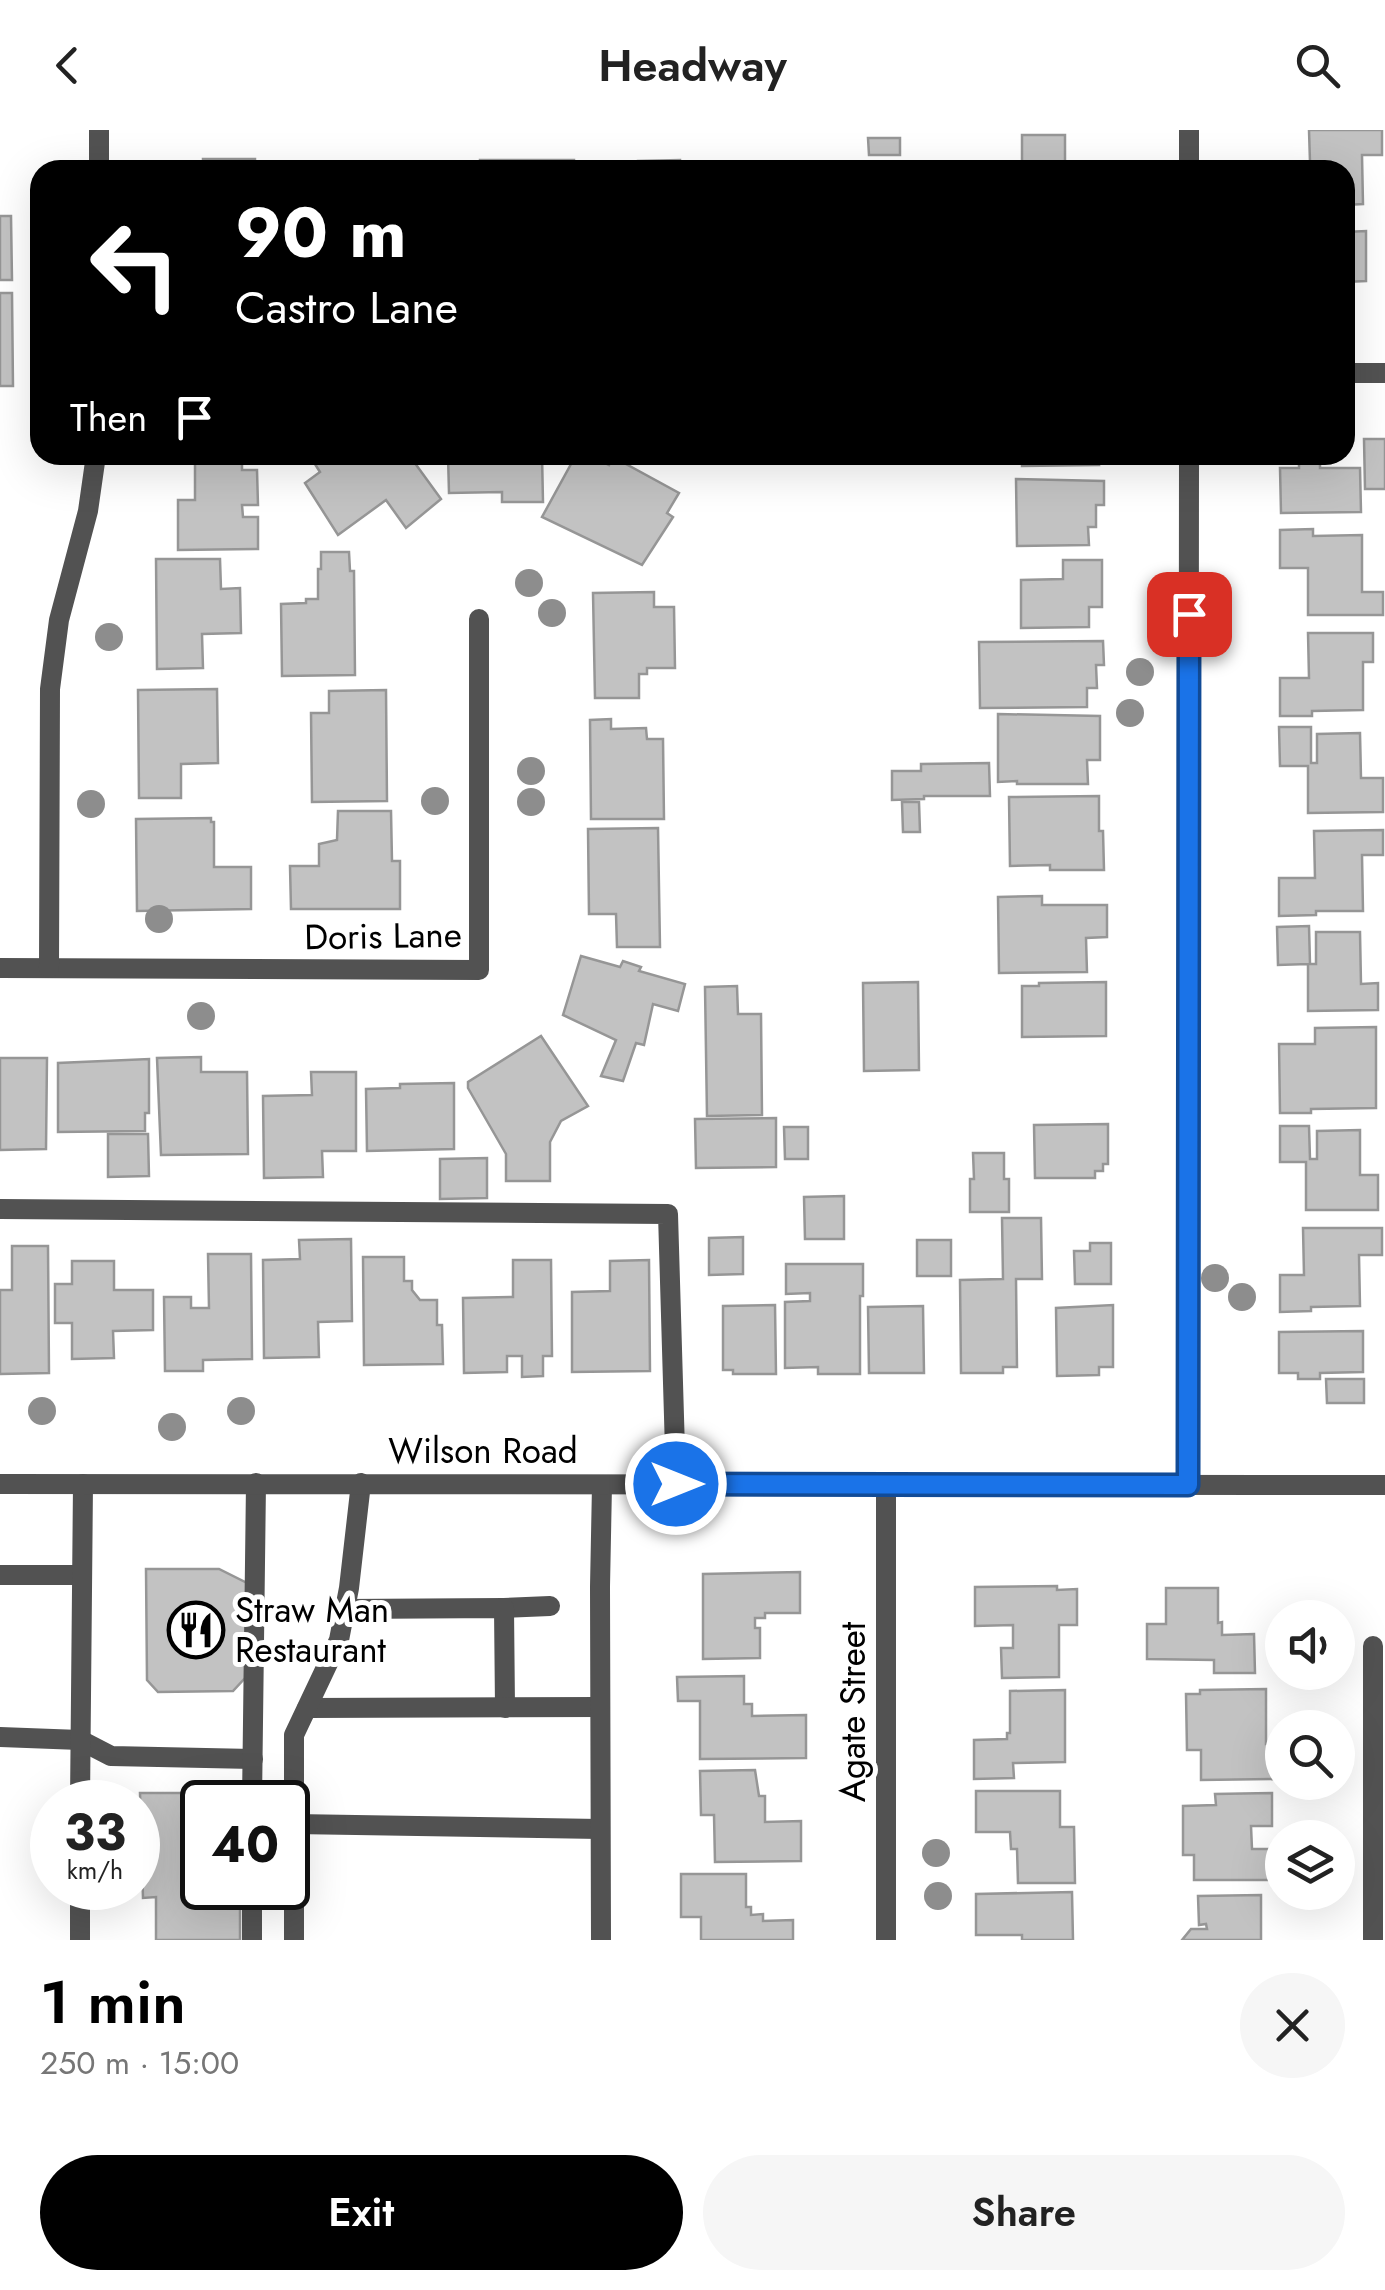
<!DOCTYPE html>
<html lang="en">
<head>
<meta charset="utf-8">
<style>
  :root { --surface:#fff; --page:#f6f6f6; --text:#222; --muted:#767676; --accent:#000 }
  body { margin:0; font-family:Jost,sans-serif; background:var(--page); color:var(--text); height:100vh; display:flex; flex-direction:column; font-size:38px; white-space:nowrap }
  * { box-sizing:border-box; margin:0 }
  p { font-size:32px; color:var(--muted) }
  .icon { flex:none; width:55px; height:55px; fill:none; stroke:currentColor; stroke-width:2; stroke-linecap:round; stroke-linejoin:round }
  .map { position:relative; height:1810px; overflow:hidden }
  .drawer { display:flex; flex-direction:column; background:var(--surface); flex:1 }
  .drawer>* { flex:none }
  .hud { position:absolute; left:30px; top:30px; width:1325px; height:305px; border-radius:30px; box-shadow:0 10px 40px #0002; background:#000; color:#fff; overflow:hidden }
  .tools { position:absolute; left:1265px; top:1470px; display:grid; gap:20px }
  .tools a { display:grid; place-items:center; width:90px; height:90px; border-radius:50%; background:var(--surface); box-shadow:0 10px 40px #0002; font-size:50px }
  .speed { position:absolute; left:30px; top:1650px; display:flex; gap:20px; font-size:50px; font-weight:700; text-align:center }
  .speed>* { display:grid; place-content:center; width:130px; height:130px; border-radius:50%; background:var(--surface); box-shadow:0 10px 40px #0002; line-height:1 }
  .speed small { font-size:25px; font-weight:400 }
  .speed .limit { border:5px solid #111; border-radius:15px; background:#fff; color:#111 }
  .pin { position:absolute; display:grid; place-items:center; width:85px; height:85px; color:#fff; margin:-42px; border-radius:20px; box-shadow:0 5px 15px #0006 }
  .me { position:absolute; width:110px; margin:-55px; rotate:90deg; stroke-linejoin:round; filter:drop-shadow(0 0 8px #0008) }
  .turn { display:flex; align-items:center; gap:35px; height:210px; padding:0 40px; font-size:45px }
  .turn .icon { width:130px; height:130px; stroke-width:2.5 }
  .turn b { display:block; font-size:70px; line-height:85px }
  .then { display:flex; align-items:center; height:95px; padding:0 40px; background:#0003; gap:20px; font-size:38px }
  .round { display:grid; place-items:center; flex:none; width:105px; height:105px; border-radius:52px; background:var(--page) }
  .summary { display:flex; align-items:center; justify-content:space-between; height:170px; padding:0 40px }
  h1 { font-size:60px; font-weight:600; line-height:75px; color:var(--accent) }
  .cta { display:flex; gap:20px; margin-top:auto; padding:20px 40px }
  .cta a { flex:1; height:115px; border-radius:60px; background:var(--accent); color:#fff; font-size:40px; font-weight:600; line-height:115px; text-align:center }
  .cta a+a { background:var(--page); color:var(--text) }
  header { display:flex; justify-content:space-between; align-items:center; height:130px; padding:0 40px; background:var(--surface); font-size:45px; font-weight:600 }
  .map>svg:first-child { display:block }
  .building { fill:#c2c2c2; stroke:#969696; stroke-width:2.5 }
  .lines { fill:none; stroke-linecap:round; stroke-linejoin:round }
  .service { stroke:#525252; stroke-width:20 }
  .minor { stroke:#525252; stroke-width:20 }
  .tertiary { stroke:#525252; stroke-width:20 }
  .tree { fill:#8d8d8d }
  .route-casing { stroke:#114b97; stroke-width:25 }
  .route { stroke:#1a73e8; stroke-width:18 }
  .labels { text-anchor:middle; stroke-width:10; stroke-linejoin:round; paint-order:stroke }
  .street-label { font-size:35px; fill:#000; stroke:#fff }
  .poi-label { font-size:35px; fill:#000; stroke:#fff; text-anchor:start }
</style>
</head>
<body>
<header><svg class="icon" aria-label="back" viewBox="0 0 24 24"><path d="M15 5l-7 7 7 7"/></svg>Headway<svg class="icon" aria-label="search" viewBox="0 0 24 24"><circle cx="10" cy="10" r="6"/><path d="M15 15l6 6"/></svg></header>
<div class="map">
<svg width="1385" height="1810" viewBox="0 0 1385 1810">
  <rect width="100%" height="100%" fill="#fff"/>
  <g class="building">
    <path d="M1309 0H1382V25H1362L1363 74 1345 75V40H1305V33L1310 32Z"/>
    <rect x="1022" y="5" width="43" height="35"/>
    <path d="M868 8H900V25H869Z"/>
    <rect x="203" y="29" width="52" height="11"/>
    <rect x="480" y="30" width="94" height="10"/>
    <path d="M680 30V40H585V36L638 35V31Z"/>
    <rect x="297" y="32" width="63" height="8"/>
    <rect x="371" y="32" width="99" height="8"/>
    <path d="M955 32H1004L1005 40H955Z"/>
    <path d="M0 86H11L12 150H0Z"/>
    <path d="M1366 101V151L1345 152V102Z"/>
    <path d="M0 163H12L13 256H0Z"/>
    <path d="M1364 309H1385V359H1365Z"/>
    <path d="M195 325H242V340H257L258 375H242L243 387H258V419L178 420V370H195Z"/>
    <path d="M320 325H409L441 369 406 398 386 370 338 405 305 353 320 342 313 331Z"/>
    <path d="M448 325H542L543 372H502V362L449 363Z"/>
    <path d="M576 325H589L609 335 613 327 679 363 667 383 673 387 642 435 542 387Z"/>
    <path d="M1022 325H1098L1099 335 1022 336Z"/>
    <path d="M1320 331V338H1360L1361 382 1281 383 1280 338H1299V332Z"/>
    <path d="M1016 349 1104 351V375H1096V397H1088L1089 415 1017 416Z"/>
    <path d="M1313 399V406L1362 405V462H1383V485H1308V438H1280V400Z"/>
    <path d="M321 422H349L350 441H354L355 545 282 546 281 474 306 473V469H318V439H321Z"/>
    <path d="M156 429H220L221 459 240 458 241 503 202 504 203 538 157 539Z"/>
    <path d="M1063 430H1102V477H1089V497L1021 498V450L1063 449Z"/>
    <path d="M654 462V477H674L675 538H647V544H639V568H595L593 463Z"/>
    <path d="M1308 503H1373V532H1363V580L1312 581V586H1280V548H1309Z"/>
    <path d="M1103 511 1104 535H1096L1097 558H1087V577L980 578 979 512Z"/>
    <path d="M217 559 218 633 181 634V668H139L138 560Z"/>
    <path d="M386 560 387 671 312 672 311 583H329V561Z"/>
    <path d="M998 584 1100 586V630H1087L1088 654H1017V651L998 652Z"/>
    <path d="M611 589V599L646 598 647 609H663L664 689H591L590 590Z"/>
    <path d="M1279 597H1311V633H1317V604L1360 603 1361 648H1383V682L1308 683V636H1280Z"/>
    <path d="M989 633 990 666H924V669L892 670V641H921V634Z"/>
    <path d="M1099 666V701H1103L1104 740H1050V735L1010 736 1009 667Z"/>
    <path d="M902 672H919L920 702H903Z"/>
    <path d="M338 681H391L392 731H400V779H291L290 736H319V714L337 710Z"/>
    <path d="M211 688V692H214V737H251V779L137 781 136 689Z"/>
    <path d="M658 698 660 817H617L616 784H589L588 699Z"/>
    <path d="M1383 700V725H1362L1363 781H1316V785L1279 786V748H1315L1314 701Z"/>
    <path d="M1042 766V775H1107V807L1086 808 1087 842 999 843 998 767Z"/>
    <path d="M1309 796 1310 834H1316V802H1360L1361 854 1378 853V880L1308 881V834L1278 835 1277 797Z"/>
    <path d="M581 826 620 837 623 831 641 837 639 841 685 854 678 881 653 874 644 915 636 913 623 951 601 946 616 910 563 885Z"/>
    <path d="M918 852 919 940 864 941 863 853Z"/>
    <path d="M1106 852V906L1022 907V856H1039V853Z"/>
    <path d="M737 856 738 884H761L762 985 707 986 705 857Z"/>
    <path d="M1376 897V978L1311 979V983H1280L1279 914H1315V898Z"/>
    <path d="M541 906 588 976 561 991 550 1012V1051H506V1024L468 958V952Z"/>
    <path d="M201 927V942H247L248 1024 161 1025 157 928Z"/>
    <path d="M0 928H47L46 1019 0 1020Z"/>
    <path d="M149 929V983H145V1001L58 1002V933Z"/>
    <path d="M311 942H356V1021H322L323 1047 264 1048 263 966 312 965Z"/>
    <path d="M454 953V1019L367 1021 366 959 400 958V954Z"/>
    <path d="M776 988V1037L696 1038 695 989Z"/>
    <path d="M1108 994V1034H1103V1041H1095V1048H1035L1034 995Z"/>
    <path d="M1280 996H1309L1310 1029H1317V1001L1360 1000V1045H1378V1080H1306V1032H1280Z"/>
    <path d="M784 997H808V1029H785Z"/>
    <path d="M108 1004H148L149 1046 108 1047Z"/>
    <path d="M973 1023H1004V1049H1009V1082H970V1049H974Z"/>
    <path d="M487 1028V1068L440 1069V1029Z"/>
    <path d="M844 1066V1109H805L804 1067Z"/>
    <path d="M1002 1088H1041L1042 1149H1016L1017 1237H1003V1243H961L960 1150 1003 1149Z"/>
    <path d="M1303 1098H1382V1125H1359L1360 1176 1311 1177V1181L1280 1182V1145H1304Z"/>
    <path d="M743 1107V1144L709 1145V1108Z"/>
    <path d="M351 1109 352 1191 318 1192 319 1227 264 1228 263 1130 300 1129 299 1110Z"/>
    <rect x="917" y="1110" width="34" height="36"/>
    <path d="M1090 1113H1111V1154H1075L1074 1121H1090Z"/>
    <path d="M12 1116H48L49 1243 0 1244V1160H12Z"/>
    <path d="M208 1124H251L252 1229 203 1230V1241H165L164 1167H191V1178H209Z"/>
    <path d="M363 1127H404V1151H412V1160L420 1170H437V1195H442L443 1234 364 1235Z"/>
    <path d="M513 1130H551L552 1226H543V1246L522 1247V1226H507V1242L464 1243 463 1168 513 1167Z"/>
    <path d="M649 1130 650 1241 572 1242V1162L610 1161V1131Z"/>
    <path d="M72 1131H114V1160H153V1200L113 1201 114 1228 72 1229V1193H55V1154H72Z"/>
    <path d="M786 1134H863V1166H860V1244H818V1237L785 1238V1172L810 1171V1163L786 1164Z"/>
    <path d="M775 1175 776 1244H733V1240H723V1176Z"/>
    <path d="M1113 1175V1237H1099V1245L1057 1246 1056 1178Z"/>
    <path d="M923 1176 924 1243H869L868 1177Z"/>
    <path d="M1363 1201V1242L1320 1243V1249H1298V1243H1279V1202Z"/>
    <path d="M1326 1249H1364V1273H1327Z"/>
    <path d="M146 1439H219L247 1453 245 1548 233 1561 158 1562 147 1550Z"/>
    <path d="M800 1442V1483H765V1488H755V1498H760V1528L703 1529V1444Z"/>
    <path d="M1057 1456V1460L1077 1459V1495H1059V1547L1002 1548 1001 1518H1013V1495L975 1496V1457Z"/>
    <path d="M1166 1458H1218V1493L1222 1492V1505L1254 1504 1255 1543H1214V1530L1147 1529V1494H1166Z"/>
    <path d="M744 1546V1574H752V1586L806 1585V1628L700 1629V1571H678L677 1547Z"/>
    <path d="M1266 1559V1614L1282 1613V1649L1201 1650V1620H1187L1186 1564H1200V1560Z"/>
    <path d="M1065 1560V1632L1013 1633 1014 1648 974 1649V1610L1007 1609V1603H1010V1561Z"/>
    <path d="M755 1640 759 1666H765V1692L801 1691V1731L715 1732 714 1685H701L700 1641Z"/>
    <path d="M976 1661H1060V1697H1074L1075 1753H1018L1017 1719H1011L1010 1702H976Z"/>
    <path d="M140 1663H239V1672H202V1758H240V1810H156V1767L143 1768Z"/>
    <path d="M1272 1663V1696H1251L1252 1719H1272L1273 1750H1194V1725H1183V1676L1216 1675 1215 1664Z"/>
    <path d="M681 1744H746V1777H751V1785L763 1784V1791L793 1790V1810H701V1787H681Z"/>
    <path d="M1072 1762 1073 1810H1022V1805H976V1764Z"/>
    <path d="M1261 1765V1810H1182L1191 1799H1207L1206 1794 1199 1795 1198 1766Z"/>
  </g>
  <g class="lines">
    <g class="service">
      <path d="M0 1079 668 1084 676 1354"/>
      <path d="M0 1445H81"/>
      <path d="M504 1478 550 1476"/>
      <path d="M345 1479 504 1478 505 1578"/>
      <path d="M307 1578 600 1577"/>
      <path d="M0 1607 80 1610 111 1626 253 1629"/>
      <path d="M80 1672 83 1354"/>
      <path d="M252 1672 256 1353"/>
      <path d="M294 1694 600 1699"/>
      <path d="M80 1758V1810"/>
      <path d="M252 1810V1758"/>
      <path d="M294 1810V1605L339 1510 349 1458 361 1353"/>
      <path d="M601 1810 600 1457 602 1355"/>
    </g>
    <g class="minor">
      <path d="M1189 0V40"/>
      <path d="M99 40V0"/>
      <path d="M1345 243H1385"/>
      <path d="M0 838 479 840V489"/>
      <path d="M49 838 50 559 59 490 88 381 96 325"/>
      <path d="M886 1355V1810"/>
      <path d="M1188 1355 1189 325"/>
      <path d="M1373 1516V1810"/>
    </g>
    <path class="tertiary" d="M0 1354 1385 1355"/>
  </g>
  <g class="tree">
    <circle cx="529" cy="453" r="14"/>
    <circle cx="552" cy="483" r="14"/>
    <circle cx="109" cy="507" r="14"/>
    <circle cx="1140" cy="542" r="14"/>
    <circle cx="1130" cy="583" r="14"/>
    <circle cx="531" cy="641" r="14"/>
    <circle cx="435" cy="671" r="14"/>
    <circle cx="531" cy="672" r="14"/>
    <circle cx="91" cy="674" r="14"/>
    <circle cx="159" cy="789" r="14"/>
    <circle cx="201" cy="886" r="14"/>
    <circle cx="1215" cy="1148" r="14"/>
    <circle cx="1242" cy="1167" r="14"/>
    <circle cx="42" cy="1281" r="14"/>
    <circle cx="241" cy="1281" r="14"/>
    <circle cx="172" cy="1297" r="14"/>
    <circle cx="936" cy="1723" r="14"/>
    <circle cx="938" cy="1766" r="14"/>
  </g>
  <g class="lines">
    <g class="route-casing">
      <path id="route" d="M676 1354 1188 1355 1189 484"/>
    </g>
    <use href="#route" class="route"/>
  </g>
  <defs>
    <g id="restaurant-ring" transform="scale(2.875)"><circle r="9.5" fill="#fff" stroke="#000" stroke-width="1.5"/><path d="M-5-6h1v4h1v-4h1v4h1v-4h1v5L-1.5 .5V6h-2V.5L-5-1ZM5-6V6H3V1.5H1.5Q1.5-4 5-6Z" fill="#000"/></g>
  </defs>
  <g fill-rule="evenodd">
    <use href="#restaurant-ring" x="196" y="1500"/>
  </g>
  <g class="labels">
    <g class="street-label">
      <text transform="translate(383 806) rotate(-1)" y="12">Doris Lane</text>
      <text x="483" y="1333">Wilson Road</text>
      <text transform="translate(853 1582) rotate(-90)" y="12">Agate Street</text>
    </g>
    <g class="poi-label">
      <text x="235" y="1492">Straw Man<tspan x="235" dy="40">Restaurant</tspan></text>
    </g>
  </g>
</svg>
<div class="tools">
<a><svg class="icon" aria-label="sound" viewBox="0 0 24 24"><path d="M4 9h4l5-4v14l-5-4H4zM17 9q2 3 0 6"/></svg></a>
<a><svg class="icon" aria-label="search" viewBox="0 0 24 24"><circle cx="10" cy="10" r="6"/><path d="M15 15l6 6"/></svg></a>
<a><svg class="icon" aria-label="layers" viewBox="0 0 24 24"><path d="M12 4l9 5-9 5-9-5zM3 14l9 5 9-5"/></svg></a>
</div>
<div class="speed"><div>33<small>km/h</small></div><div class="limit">40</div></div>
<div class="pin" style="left:1189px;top:484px;background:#d93025"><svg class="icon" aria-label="arrive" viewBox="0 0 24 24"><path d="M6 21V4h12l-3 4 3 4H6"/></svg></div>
<svg class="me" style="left:676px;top:1354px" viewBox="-20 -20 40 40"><circle r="17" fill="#1a73e8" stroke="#fff" stroke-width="3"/><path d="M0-11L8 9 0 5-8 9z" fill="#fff"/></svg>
<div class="hud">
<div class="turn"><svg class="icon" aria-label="left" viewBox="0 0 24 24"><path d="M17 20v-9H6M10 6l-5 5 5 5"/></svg><div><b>90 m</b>Castro Lane</div></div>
<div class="then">Then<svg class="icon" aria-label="arrive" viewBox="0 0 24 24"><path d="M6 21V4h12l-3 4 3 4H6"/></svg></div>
</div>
</div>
<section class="drawer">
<div class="summary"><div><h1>1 min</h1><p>250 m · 15:00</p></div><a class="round"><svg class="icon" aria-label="close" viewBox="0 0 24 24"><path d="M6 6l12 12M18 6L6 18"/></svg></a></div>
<div class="cta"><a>Exit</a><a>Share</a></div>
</section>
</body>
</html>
